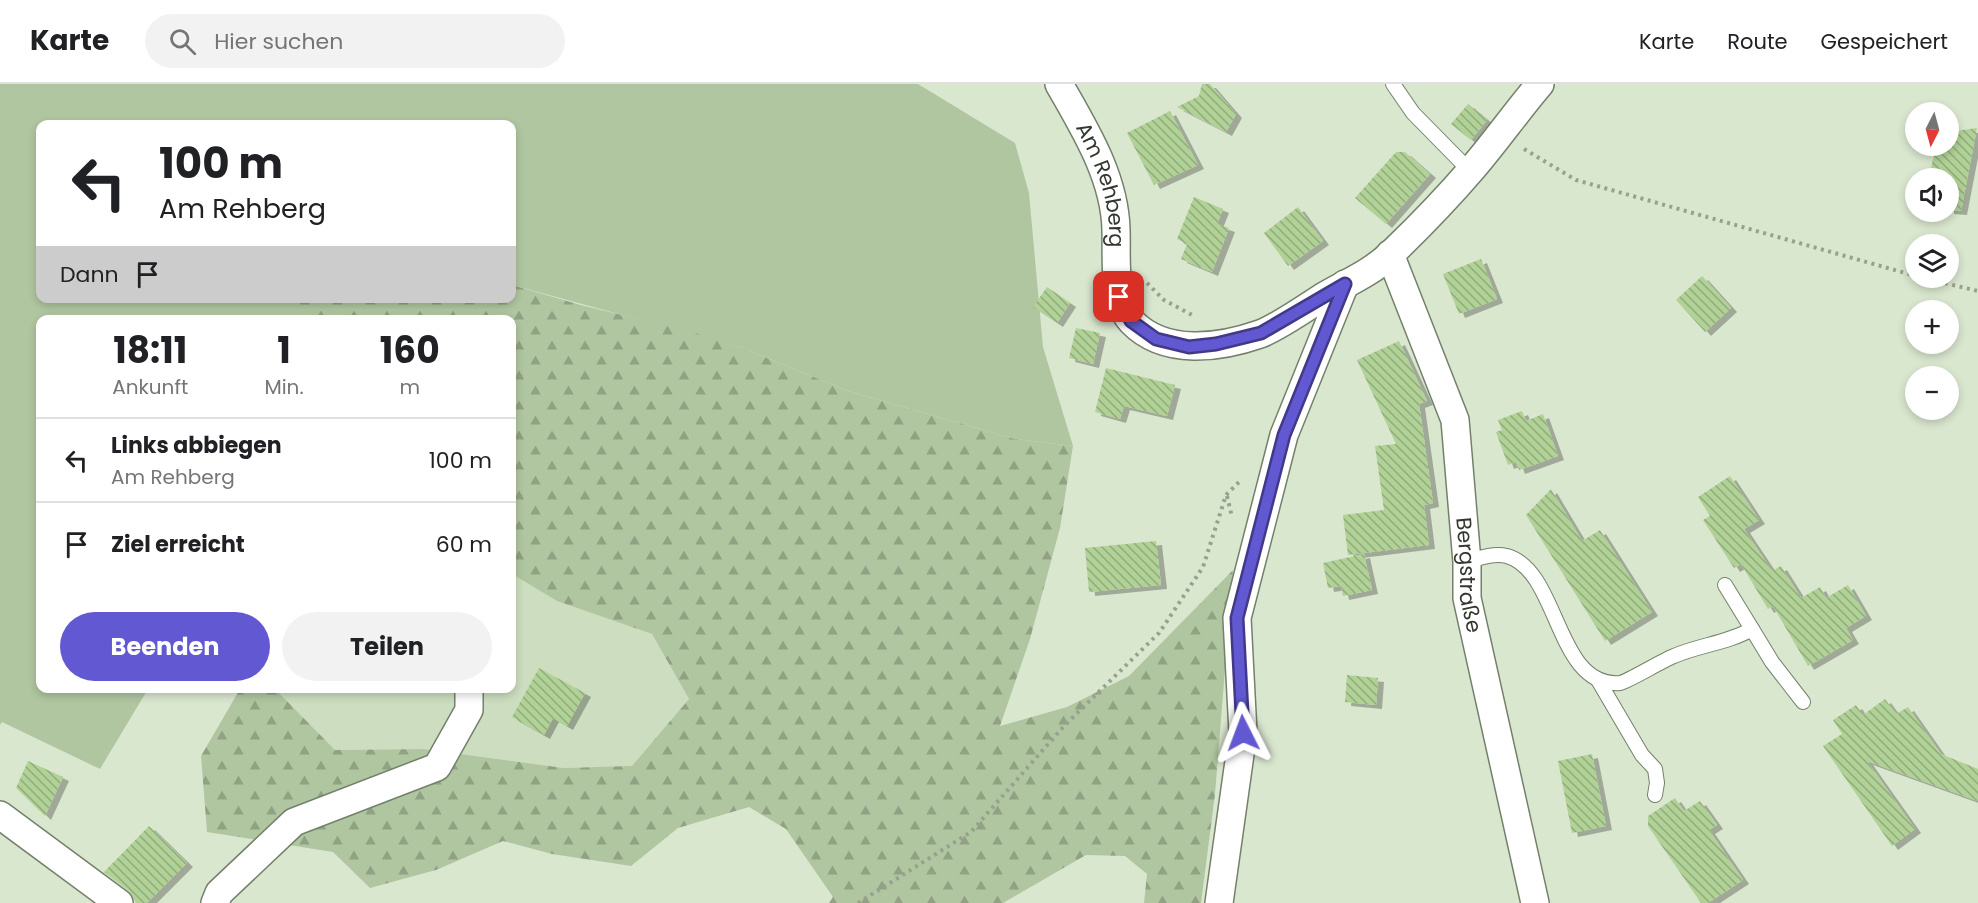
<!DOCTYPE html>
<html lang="de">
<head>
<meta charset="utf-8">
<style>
  :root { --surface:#fff; --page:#f2f2f2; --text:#202124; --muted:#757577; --line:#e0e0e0; --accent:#6259d2 }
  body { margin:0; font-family:Poppins,sans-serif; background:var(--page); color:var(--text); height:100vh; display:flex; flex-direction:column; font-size:22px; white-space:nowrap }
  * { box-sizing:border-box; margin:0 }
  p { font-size:20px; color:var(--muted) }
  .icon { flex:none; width:33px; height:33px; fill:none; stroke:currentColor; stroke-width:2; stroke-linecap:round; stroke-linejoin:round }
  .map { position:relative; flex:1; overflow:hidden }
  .details { position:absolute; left:36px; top:231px; width:480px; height:378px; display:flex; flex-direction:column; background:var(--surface); border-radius:12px; box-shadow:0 3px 9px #0003 }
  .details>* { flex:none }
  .banner { position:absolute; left:36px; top:36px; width:480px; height:183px; border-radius:12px; box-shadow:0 3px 9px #0003; background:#fff; color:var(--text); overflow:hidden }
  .needle { width:39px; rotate:186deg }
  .controls { position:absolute; left:1905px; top:18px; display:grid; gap:12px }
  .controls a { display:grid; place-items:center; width:54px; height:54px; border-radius:50%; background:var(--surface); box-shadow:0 3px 9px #0003; font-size:30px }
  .pin { position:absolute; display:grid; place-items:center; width:51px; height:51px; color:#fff; margin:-26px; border-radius:12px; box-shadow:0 3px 9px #0006 }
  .me { position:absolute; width:66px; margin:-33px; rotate:357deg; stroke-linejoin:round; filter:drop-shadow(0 0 4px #0008) }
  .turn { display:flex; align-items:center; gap:21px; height:126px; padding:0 24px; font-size:27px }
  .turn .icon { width:78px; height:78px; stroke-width:2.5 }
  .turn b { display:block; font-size:42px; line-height:51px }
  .then { display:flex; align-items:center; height:57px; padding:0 24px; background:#0003; gap:12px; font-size:22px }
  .eta { display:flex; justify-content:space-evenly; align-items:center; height:102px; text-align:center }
  .eta b { font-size:36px; font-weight:700; line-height:42px }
  .button { display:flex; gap:12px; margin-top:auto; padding:12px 24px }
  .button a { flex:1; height:69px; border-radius:36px; background:var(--accent); color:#fff; font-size:24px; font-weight:700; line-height:69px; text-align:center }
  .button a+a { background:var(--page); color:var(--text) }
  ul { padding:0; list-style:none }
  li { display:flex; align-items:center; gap:18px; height:84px; padding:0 24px; border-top:2px solid var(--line) }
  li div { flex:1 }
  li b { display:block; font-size:22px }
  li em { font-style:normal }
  header { display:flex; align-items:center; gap:36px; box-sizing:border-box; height:84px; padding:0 30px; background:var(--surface); border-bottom:2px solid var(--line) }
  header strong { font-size:28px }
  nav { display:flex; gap:33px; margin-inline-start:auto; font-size:21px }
  .search { width:420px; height:54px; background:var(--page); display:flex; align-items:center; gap:15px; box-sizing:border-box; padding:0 21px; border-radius:33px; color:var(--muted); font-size:22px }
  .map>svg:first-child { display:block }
  .built { fill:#ccdebf }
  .green { fill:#b0c6a0 }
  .forest { fill:url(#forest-firs) }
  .building { fill:url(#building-back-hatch); filter:url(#shadow) }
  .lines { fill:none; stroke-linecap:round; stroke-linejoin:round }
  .lane-casing { stroke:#73806a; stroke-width:16 }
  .street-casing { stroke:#73806a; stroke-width:30 }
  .path { stroke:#97a18f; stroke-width:4; stroke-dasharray:3 4.5; stroke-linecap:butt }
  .lane { stroke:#fff; stroke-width:14 }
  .street { stroke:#fff; stroke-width:27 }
  .route-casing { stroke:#403a88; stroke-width:15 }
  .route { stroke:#6259d2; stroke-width:10 }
  .labels { text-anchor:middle; stroke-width:5; stroke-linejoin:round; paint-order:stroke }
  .street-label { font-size:21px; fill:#33382f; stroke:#fff }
</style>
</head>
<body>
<header>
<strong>Karte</strong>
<div class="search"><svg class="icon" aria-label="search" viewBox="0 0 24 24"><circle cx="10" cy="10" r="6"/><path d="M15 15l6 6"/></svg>Hier suchen</div>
<nav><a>Karte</a><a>Route</a><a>Gespeichert</a></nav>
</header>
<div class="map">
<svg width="1978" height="819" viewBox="0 0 1978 819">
  <defs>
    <pattern id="forest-firs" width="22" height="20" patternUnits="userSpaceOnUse" patternTransform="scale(1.5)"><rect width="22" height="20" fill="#b0c6a0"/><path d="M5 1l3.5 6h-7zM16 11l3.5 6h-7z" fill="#90a283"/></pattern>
    <pattern id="building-back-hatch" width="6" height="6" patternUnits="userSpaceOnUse" patternTransform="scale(1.5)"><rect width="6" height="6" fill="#b1d296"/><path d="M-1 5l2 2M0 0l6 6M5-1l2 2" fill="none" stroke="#91ab7b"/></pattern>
    <filter id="shadow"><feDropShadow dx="6" dy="4" stdDeviation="0" flood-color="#0004"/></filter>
  </defs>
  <rect width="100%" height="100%" fill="#dae7cf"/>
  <path class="built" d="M512 490 557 517 652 550 689 615 632 683 564 684 423 665 335 666 275 605 512 604Z"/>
  <path class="green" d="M0 0H918L1015 59 1029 109 1043 263 1073 362 1015 355 848 307 740 263 512 201V40H40V214L296 215 298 235 40 236V604L148 605 100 685 2 638 0 641Z"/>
  <path class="forest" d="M512 201 581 221 692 248 740 263 848 307 1015 355 1073 362 1060 444 1030 555 1000 642 1067 623 1129 592 1233 486 1215 710 1201 819H1144L1147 790 1125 772 1086 771 1003 819H829L833 813 786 745 749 723 678 744 631 782 552 770 503 757 436 786 370 804 333 768 207 748 201 672 240 605H275L335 666 423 665 564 684 632 682 689 615 652 550 557 517 512 490V236L297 235 295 215 512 214Z"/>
  <g class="building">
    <path d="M1202 0H1210L1236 30 1226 48 1177 23 1199 12Z"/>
    <path d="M1468 20 1487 36 1471 56 1451 40Z"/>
    <path d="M1170 27 1198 81 1154 101 1127 49Z"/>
    <path d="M1977 44 1961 127 1948 126V94L1929 93 1936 62H1948V48Z"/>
    <path d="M1396 68H1405L1430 90 1386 140 1355 114Z"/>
    <path d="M1194 113 1223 125 1217 140 1229 144 1212 188 1181 175 1187 160 1177 155Z"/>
    <path d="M1298 123 1323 157 1288 182 1264 149Z"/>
    <path d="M1481 175 1497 215 1459 230 1443 190Z"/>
    <path d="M1702 192 1731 224 1705 248 1676 216Z"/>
    <path d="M1047 203 1070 219 1057 239 1033 223Z"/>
    <path d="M1076 244 1100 249 1093 280 1069 274Z"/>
    <path d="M1399 257 1427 317 1419 320 1433 419 1424 421 1429 461 1348 471 1343 431 1384 426 1375 362 1396 360 1357 276Z"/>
    <path d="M1106 284 1175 301 1167 332 1124 322 1120 335 1095 328Z"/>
    <path d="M1522 327 1526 337 1543 330 1558 372 1519 386 1516 378 1508 381 1496 348 1502 346 1498 336Z"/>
    <path d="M1730 392 1759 436 1744 445 1772 487 1781 482 1801 514 1820 503 1826 514 1848 501 1866 532 1846 544 1853 556 1808 582 1773 522 1768 525 1741 480 1734 484 1703 436 1710 432 1698 413Z"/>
    <path d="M1551 405 1582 457 1600 446 1652 528 1605 557 1526 431Z"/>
    <path d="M1156 457 1161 501 1089 508 1085 464Z"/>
    <path d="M1364 470 1372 506 1343 512 1341 502 1328 504 1323 479Z"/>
    <path d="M539 584 585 609 567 642 553 634 544 651 512 633Z"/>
    <path d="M1347 591 1378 594 1376 621 1345 618Z"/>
    <path d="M1885 615 1896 630 1908 623 1941 670 1978 685V717L1867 677 1915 745 1892 762 1823 662 1842 650 1833 636 1856 621 1863 631Z"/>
    <path d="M1592 670 1606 742 1572 749 1558 677Z"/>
    <path d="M28 677 63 693 45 732 16 704Z"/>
    <path d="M1675 714 1684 727 1700 717 1717 741 1709 746 1743 796 1708 819H1701L1648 742V732Z"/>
    <path d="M149 742 187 779 147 819H136L129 807 104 788Z"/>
  </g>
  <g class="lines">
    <g class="lane-casing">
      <g id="lane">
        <path d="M1393 0 1413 29 1470 87"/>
        <path d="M1467 478C1480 474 1493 469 1507 472 1560 487 1555 604 1620 599 1627 598 1663 576 1674 572 1699 561 1728 559 1752 545L1772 578 1803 618"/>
        <path d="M1725 501 1752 545"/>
        <path d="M1598 596 1642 671 1655 685 1657 699 1655 711"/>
      </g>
    </g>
    <g class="street-casing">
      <g id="street">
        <path id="s1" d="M1059 0C1084 44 1115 93 1116 146 1117 172 1112 217 1132 238 1165 272 1220 264 1260 250 1279 243 1308 222 1326 211 1349 198 1372 188 1391 170 1418 144 1448 113 1472 85 1496 57 1517 27 1540 0"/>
        <path id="s2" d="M1390 170 1455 336 1467 478V514L1535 819"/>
        <path d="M0 731 119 819"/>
        <path d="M215 819 219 809 294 738 437 683 469 626V604"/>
        <path d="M1219 819 1243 649 1237 534 1284 351 1345 200"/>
      </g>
    </g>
    <g class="path">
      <path d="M1524 65 1576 96 1916 192"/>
      <path d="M1923 194 1978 207"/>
      <path d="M1147 199 1164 216 1192 231"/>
      <path d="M1227 412 1232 433"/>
      <path d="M858 819 971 748 1064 642 1159 549 1203 483 1226 411 1242 395"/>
    </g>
    <use href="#lane" class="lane"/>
    <use href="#street" class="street"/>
  </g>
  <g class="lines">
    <g class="route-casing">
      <path id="route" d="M1119 213 1131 237 1156 255 1189 263 1216 260 1261 249 1345 200 1284 351 1237 534 1243 649"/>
    </g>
    <use href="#route" class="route"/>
  </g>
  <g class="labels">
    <g class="street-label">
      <text dy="7" stroke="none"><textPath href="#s1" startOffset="111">Am Rehberg</textPath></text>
      <text dy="7" stroke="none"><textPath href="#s2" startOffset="334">Bergstraße</textPath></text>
    </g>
  </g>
</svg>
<div class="controls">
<a><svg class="needle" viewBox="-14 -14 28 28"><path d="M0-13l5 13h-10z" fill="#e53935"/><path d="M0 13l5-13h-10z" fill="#757577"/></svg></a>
<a><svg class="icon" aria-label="sound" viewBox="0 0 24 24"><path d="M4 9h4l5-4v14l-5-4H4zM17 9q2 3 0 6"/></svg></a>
<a><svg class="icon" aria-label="layers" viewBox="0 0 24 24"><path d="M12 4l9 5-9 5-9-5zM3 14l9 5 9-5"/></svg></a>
<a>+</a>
<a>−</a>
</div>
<div class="pin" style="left:1119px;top:213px;background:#d93025"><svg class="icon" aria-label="arrive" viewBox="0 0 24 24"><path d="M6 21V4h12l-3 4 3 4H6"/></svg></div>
<svg class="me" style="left:1243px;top:649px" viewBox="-20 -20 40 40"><path d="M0-17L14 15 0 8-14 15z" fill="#6259d2" stroke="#fff" stroke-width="4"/></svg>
<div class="banner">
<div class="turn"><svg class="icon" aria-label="left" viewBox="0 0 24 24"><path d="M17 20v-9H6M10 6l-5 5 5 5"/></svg><div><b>100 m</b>Am Rehberg</div></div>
<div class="then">Dann<svg class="icon" aria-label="arrive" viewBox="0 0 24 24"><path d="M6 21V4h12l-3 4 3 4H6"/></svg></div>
</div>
<section class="details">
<div class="eta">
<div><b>18:11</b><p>Ankunft</p></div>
<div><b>1</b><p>Min.</p></div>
<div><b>160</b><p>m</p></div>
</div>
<ul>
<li><svg class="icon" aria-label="left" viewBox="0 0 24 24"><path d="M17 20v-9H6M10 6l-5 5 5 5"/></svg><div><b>Links abbiegen</b><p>Am Rehberg</p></div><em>100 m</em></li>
<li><svg class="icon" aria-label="arrive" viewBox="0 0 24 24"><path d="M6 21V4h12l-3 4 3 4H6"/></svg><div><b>Ziel erreicht</b></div><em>60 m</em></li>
</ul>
<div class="button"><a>Beenden</a><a>Teilen</a></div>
</section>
</div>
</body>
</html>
